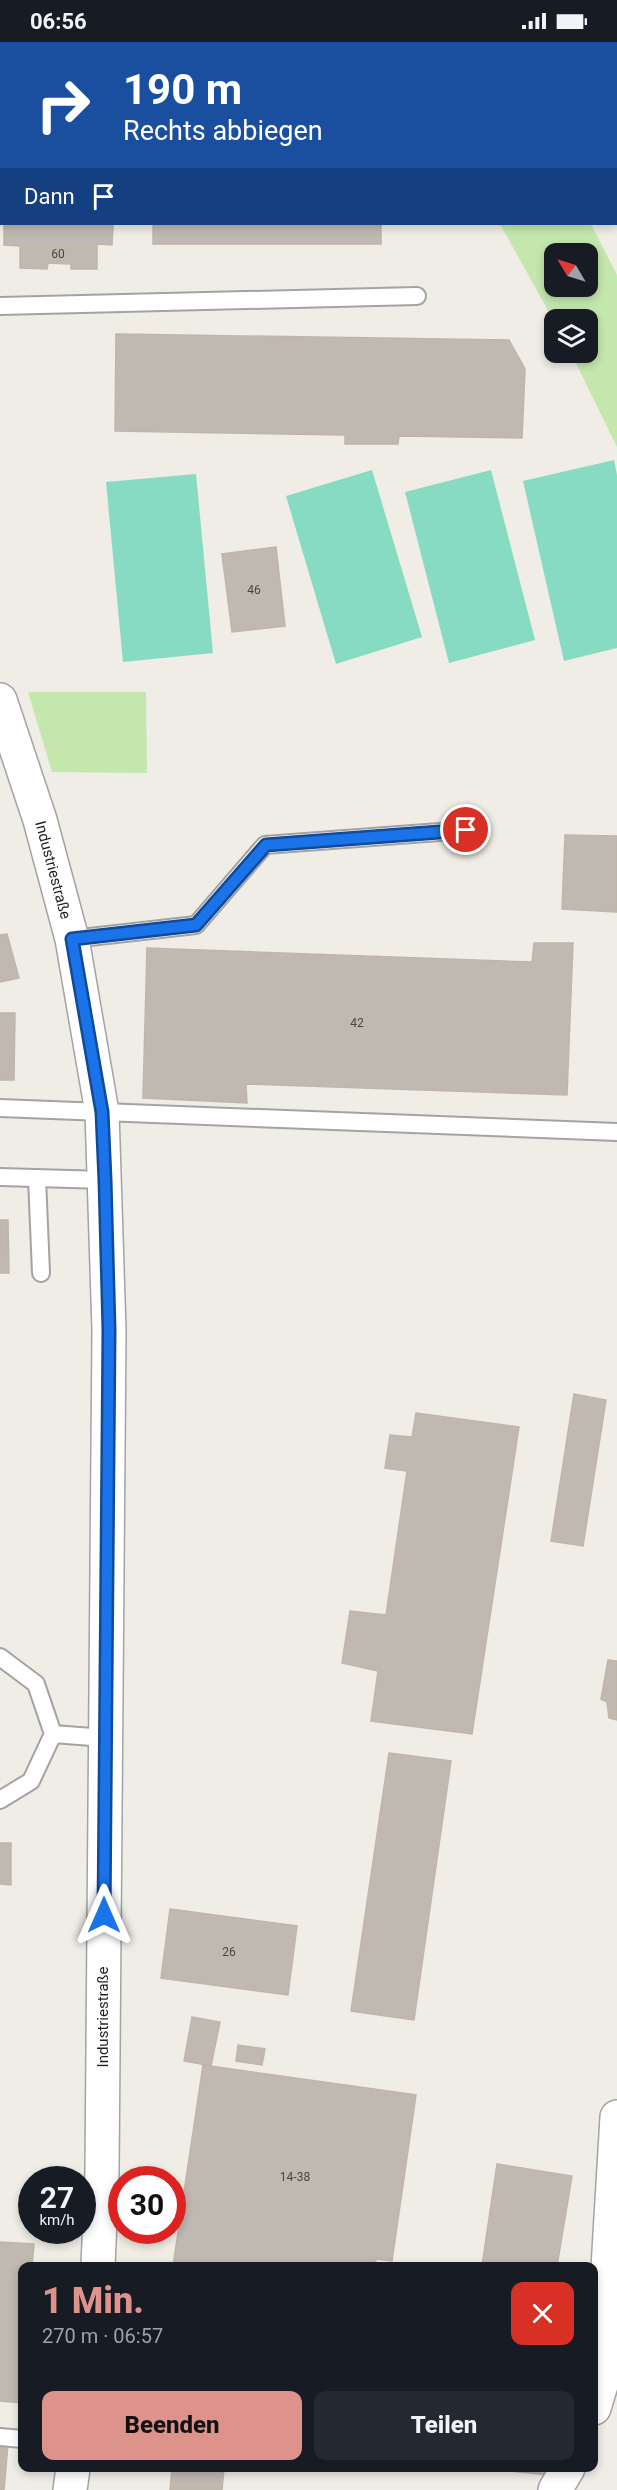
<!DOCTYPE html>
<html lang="de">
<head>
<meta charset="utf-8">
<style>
  :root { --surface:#171b24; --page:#242831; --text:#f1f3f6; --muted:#9ea1a6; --accent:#dd928b }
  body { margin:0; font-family:Roboto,sans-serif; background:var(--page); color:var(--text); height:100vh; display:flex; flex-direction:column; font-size:22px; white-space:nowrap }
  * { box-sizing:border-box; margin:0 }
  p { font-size:20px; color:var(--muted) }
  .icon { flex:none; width:33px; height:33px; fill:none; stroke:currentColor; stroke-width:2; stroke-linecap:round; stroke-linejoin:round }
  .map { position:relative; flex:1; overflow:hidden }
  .side { position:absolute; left:18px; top:2220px; width:580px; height:210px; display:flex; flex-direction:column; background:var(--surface); border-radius:12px; box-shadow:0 3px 9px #0003 }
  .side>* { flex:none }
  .hud { position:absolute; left:0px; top:0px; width:618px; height:183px; box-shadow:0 3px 9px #0003; background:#1a4fa0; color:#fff; overflow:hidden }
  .needle { width:39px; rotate:308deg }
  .controls { position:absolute; left:544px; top:201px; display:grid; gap:12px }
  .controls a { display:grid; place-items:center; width:54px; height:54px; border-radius:12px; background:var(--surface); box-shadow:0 3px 9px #0003; font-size:30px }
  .speed { position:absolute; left:18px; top:2124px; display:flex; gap:12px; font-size:30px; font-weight:700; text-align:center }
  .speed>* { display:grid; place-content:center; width:78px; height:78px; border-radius:50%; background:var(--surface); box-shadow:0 3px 9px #0003; line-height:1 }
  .speed small { font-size:15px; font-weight:400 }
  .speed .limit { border:9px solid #d22; background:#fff; color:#111 }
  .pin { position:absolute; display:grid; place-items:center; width:51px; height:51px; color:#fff; margin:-26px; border:3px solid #fff; border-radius:50%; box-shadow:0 2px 6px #0007 }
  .me { position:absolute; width:66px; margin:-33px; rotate:0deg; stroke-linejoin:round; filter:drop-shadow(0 0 4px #0008) }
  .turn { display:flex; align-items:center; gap:21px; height:126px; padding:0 24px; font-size:27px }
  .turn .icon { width:78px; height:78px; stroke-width:2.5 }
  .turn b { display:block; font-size:42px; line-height:51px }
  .then { display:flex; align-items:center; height:57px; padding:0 24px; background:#0003; gap:12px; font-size:22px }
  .round { display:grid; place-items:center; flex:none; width:63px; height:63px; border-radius:12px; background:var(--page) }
  .overview { display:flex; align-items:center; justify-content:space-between; height:102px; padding:0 24px }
  h1 { font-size:36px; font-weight:800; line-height:45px; color:var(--accent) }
  .primary-button { display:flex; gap:12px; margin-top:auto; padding:12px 24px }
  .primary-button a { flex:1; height:69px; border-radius:12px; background:var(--accent); color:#111; font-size:24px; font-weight:800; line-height:69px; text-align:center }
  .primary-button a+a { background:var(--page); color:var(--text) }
  .status { display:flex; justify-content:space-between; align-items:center; height:42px; padding:0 30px; background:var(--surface); direction:ltr }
  .status svg { height:16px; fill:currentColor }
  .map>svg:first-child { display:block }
  .grass { fill:#c4e7ae; fill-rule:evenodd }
  .pitch { fill:#87dbc3 }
  .building { fill:#c0b9b2; stroke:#c0b5a8; stroke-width:1.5 }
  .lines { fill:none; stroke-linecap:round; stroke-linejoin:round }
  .lane-casing { stroke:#a3a3a3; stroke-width:20 }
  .street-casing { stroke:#a3a3a3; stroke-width:36 }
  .lane { stroke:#fff; stroke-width:16 }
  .street { stroke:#fff; stroke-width:33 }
  .route-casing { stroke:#114b97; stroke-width:15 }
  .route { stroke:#1a73e8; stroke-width:10 }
  .labels { text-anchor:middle; stroke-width:4.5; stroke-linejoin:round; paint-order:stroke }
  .number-label { font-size:12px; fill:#474644 }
  .street-label { font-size:15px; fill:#1f1f1f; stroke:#fff }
</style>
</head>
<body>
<div class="status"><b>06:56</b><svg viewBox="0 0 49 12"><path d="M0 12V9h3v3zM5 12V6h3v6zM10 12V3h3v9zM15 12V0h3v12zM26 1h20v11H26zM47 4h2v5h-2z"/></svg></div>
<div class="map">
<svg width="617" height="2448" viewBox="0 0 617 2448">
  <rect width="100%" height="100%" fill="#efede5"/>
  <g class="grass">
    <path d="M500 182H591L617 233V405L571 311 588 310V278H555V281ZM555 212H588V244H555Z"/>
    <path d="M28 650H146L147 731 52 730Z"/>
  </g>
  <g class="pitch">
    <path d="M614 418 617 433V606L564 619 523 439Z"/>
    <path d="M372 428 422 595 336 622 286 454Z"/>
    <path d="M491 428 535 598 449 621 405 450Z"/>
    <path d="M196 432 213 611 123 620 106 440Z"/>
  </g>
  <g class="building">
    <rect x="167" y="0" width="220" height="2"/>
    <path d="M4 182H113L112 203 97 202V227H71V222L48 221 47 227 20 226V204L4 203Z"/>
    <rect x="153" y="182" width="228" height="20"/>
    <path d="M116 292 509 298 525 327 522 396 399 394 398 402H345V393L115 389Z"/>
    <path d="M276 505 285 584 232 590 222 512Z"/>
    <path d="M565 793 617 794V870L562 867Z"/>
    <path d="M7 892 19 936 0 940V893Z"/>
    <path d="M534 901H573L567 1053 246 1042 247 1061 143 1056 147 906 532 920Z"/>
    <path d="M0 971H15L14 1038H0Z"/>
    <path d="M0 1178H8L9 1231H0Z"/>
    <path d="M574 1352 606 1358 583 1504 551 1499Z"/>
    <path d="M416 1371 519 1385 472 1692 371 1679 378 1629 342 1621 350 1569 386 1573 407 1429 385 1426 390 1393 412 1395Z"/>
    <path d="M608 1618 617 1619V1678L609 1676 607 1660 601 1657Z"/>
    <path d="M389 1711 451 1719 414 1978 351 1969Z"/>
    <path d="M0 1801H11V1843L0 1842Z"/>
    <path d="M170 1867 297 1884 288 1953 161 1936Z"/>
    <path d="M192 1975 220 1980 211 2024 184 2019Z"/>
    <path d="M238 2003 265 2007 262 2023 236 2019Z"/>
    <path d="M203 2023 416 2053 392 2219 376 2217 375 2224H173Z"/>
    <path d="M497 2122 572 2134 557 2224H482Z"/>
    <path d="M0 2200 34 2202 32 2224H22V2361L0 2359Z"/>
    <path d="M0 2401 8 2402 4 2448H0Z"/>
    <path d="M172 2426H224L222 2448H170Z"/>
    <path d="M481 2426H548L547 2433Z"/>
  </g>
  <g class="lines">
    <g class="lane-casing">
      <g id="lane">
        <path d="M0 264 417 254"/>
        <path d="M72 897 196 883 265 803 466 788"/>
        <path d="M0 1066 617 1090"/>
        <path d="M0 1135 105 1138"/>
        <path d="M37 1136 41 1231"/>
        <path d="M0 1615 36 1642 53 1692 31 1739 0 1758"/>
        <path d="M53 1692 105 1696"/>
        <path d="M0 2395 22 2397"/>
      </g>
    </g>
    <g class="street-casing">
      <g id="street">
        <path d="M0 658 40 778 72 897 102 1070 109 1288 102 2129 98 2224"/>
        <path d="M594 2366 601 2343 617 2075"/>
        <path d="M70 2448 73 2426"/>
        <path d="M555 2448 568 2426"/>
      </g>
    </g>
    <use href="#lane" class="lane"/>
    <use href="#street" class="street"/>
  </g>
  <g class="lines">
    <g class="route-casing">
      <path id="route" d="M104 1873 109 1288 105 1138 102 1070 72 897 196 883 266 803 466 788"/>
    </g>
    <use href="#route" class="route"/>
  </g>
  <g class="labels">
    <g class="number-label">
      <text x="58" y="216">60</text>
      <text x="254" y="552">46</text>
      <text x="357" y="985">42</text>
      <text x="229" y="1914">26</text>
      <text x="295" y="2139">14-38</text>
    </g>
    <g class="street-label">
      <text transform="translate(53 828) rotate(75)" y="5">Industriestraße</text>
      <text transform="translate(103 1975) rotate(-90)" y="5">Industriestraße</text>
    </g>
  </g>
</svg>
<div class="controls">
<a><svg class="needle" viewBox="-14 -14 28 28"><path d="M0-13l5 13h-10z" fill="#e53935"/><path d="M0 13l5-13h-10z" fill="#9ea1a6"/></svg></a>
<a><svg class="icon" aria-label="layers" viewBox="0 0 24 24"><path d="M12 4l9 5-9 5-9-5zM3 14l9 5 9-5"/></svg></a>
</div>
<div class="speed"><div>27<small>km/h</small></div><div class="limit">30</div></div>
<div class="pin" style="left:466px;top:788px;background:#d93025"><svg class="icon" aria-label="arrive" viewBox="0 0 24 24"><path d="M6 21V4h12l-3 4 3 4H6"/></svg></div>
<svg class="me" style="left:104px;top:1873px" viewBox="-20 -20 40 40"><path d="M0-17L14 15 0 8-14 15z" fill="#1a73e8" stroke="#fff" stroke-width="4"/></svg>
<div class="hud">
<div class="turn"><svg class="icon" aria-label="right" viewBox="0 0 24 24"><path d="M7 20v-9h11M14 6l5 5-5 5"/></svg><div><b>190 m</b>Rechts abbiegen</div></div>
<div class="then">Dann<svg class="icon" aria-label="arrive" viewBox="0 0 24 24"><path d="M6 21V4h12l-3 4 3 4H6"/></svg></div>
</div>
<section class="side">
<div class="overview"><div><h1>1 Min.</h1><p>270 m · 06:57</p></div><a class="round" style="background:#d93025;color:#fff"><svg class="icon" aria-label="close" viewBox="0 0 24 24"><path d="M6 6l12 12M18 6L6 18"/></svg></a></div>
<div class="primary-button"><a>Beenden</a><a>Teilen</a></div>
</section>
</div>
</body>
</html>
